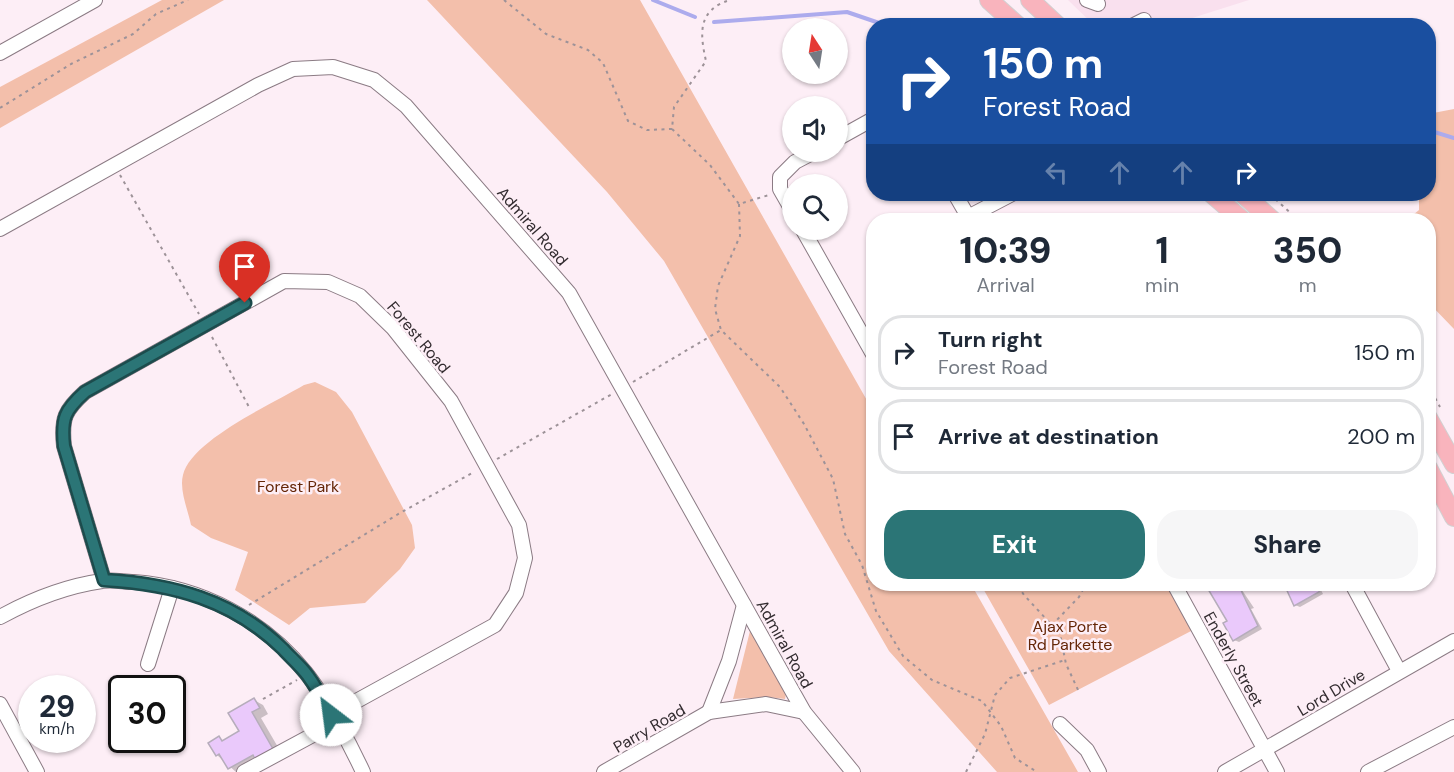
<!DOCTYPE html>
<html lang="en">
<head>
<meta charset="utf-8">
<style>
  :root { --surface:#fff; --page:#f6f6f7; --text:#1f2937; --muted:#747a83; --line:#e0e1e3; --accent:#2b7576 }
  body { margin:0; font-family:"DM Sans",sans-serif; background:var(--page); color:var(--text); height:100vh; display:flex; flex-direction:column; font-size:22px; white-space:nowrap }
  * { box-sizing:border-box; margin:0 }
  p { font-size:20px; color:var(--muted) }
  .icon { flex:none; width:33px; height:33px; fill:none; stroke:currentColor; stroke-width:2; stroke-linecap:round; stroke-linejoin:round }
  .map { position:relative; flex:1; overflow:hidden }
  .side { position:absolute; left:866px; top:213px; width:570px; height:378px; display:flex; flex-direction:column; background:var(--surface); border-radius:24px; box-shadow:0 2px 4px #0004 }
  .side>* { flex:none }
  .hud { position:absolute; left:866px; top:18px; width:570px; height:183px; border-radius:24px; box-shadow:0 2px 4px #0004; background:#1a4fa0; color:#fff; overflow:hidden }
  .needle { width:39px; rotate:348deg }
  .fabs { position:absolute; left:782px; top:18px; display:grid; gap:12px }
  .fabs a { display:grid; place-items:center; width:66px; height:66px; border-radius:50%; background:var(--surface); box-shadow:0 2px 4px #0004; font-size:30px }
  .speed { position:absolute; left:18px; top:675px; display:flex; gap:12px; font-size:30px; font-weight:700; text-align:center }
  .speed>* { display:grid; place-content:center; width:78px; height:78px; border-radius:50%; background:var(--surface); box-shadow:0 2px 4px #0004; line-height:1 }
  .speed small { font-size:15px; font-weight:400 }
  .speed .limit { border:3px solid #111; border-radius:9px; background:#fff; color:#111 }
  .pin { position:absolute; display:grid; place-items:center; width:51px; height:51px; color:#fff; margin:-62px -26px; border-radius:50% 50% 50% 0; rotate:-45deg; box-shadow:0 0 6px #0007 }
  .pin .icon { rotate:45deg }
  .me { position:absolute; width:66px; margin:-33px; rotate:330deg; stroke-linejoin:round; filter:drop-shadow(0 0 4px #0008) }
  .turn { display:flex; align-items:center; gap:21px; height:126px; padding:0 18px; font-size:27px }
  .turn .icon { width:78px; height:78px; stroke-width:2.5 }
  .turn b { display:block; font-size:42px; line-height:51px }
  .lanes { display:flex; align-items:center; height:57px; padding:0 18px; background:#0003; justify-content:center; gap:30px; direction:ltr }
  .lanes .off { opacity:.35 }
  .eta { display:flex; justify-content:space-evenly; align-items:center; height:102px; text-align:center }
  .eta b { font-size:36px; font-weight:800; line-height:42px }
  .action { display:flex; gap:12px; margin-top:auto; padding:12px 18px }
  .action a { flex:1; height:69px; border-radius:24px; background:var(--accent); color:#fff; font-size:24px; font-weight:800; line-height:69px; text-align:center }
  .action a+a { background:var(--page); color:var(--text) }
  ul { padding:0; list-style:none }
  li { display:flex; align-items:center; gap:18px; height:75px; margin:0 12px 9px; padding:0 6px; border:3px solid var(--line); border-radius:24px }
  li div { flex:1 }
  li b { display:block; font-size:22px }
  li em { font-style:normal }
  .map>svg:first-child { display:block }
  .built { fill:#f9e0ee }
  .green { fill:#f3bfab }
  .shadow { fill:#0003 }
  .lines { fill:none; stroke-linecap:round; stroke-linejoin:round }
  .stream { stroke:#acabed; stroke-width:4 }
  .building { fill:#eac9fb; stroke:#b6adbb; stroke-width:1.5 }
  .minor-casing { stroke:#8b7b84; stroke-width:16 }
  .major-casing { stroke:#d2d0d1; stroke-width:20 }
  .path { stroke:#9d9298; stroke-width:2; stroke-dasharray:3 4.5; stroke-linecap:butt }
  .minor { stroke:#fff; stroke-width:14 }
  .major { stroke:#f9b4bd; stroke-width:18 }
  .route-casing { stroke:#1c4c4d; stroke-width:15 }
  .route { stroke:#2b7576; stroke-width:10 }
  .labels { text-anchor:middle; stroke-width:5; stroke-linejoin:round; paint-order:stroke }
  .street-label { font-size:16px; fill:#322b2f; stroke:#fdeef6 }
  .park-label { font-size:16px; fill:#652607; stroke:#fdeef6 }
</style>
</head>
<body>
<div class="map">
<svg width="1454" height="772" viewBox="0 0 1454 772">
  <rect width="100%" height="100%" fill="#fdeef6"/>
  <path class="built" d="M1068 0H1249L1167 26 1094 25Z"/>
  <g class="green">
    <path d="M162 0H224L0 128V87Z"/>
    <path d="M427 0H640L873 411V584H971L1078 772H997L889 651 664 261 607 192Z"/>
    <path d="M1454 109V329L1428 302V220H1407L1419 210V194H1428V114Z"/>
    <path d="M315 382 336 392 352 412 412 525 415 548 400 569 365 603 310 608 289 625 235 590 248 552 211 538 191 525C188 510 179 490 183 475 191 440 274 403 304 385Z"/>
    <path d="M983 584H1001L1002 588 1019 590 1037 584H1167L1193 630 1049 705 981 585Z"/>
    <path d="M750 631 753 632 786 694 785 699 769 697 733 699Z"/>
  </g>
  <g class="shadow">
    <path d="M1207 584H1238L1254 608 1251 609 1262 629 1239 642 1234 640 1229 622Z"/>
    <path d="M1285 584H1318L1323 594 1300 607 1295 605Z"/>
    <path d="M254 700 263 705 268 714 261 718 282 754 236 772 217 755 219 738 224 741 241 731Z"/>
  </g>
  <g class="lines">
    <g class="stream">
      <path d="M653 0 695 17"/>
      <path d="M714 22 847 12 888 26"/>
      <path d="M1269 26H1274"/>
      <path d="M1428 130 1454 138"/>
    </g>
  </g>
  <g class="building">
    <path d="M1205 584H1238L1258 626 1233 641 1223 623 1227 621Z"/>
    <path d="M1284 584H1317L1320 588 1319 592 1294 606Z"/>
    <path d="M254 698 260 708 252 712 273 749 255 759 253 755 228 769 219 754 216 756 208 743 219 736 222 741 239 731 228 713Z"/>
  </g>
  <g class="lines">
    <g class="minor-casing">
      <g id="minor">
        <path d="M1087 0 1098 4"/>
        <path d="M1132 26 1144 20"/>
        <path d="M0 53 95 0"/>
        <path d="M837 139 873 119"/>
        <path d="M955 194 970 220"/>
        <path d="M792 210 780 189V177L795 162 814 152"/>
        <path d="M968 217 1012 194"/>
        <path d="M0 229 258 85 293 69 333 67 374 80 406 106 569 293 804 712 853 772"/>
        <path d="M803 230 873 354"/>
        <path d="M104 580 64 446C61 418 65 410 85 392L284 281 328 282 360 296 393 328 451 401 519 525 525 558 516 593 495 625 331 715"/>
        <path d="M1174 584 1277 772"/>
        <path d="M1352 584 1399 671"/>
        <path d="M0 617C31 600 67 586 102 581 112 579 124 582 134 582 201 587 264 620 306 673 325 697 350 744 363 772"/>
        <path d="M148 664 172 588"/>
        <path d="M0 704 37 772"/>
        <path d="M709 712 729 661 744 605"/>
        <path d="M1060 724 1087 750 1099 772"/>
        <path d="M244 772 335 723"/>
        <path d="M604 772 709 712 766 704 804 712"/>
        <path d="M1225 772 1454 641"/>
        <path d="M1368 772 1454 727"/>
      </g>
    </g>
    <g class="major-casing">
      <g id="major">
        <path d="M989 0 1018 26"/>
        <path d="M1030 0 1058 26"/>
        <path d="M1212 194 1242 220"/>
        <path d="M1243 194 1272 220"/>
        <path d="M1428 418 1454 464"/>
        <path d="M1428 468 1454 517"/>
      </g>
    </g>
    <g class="path">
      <path d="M504 0 546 34 588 50 603 63 628 121 647 130 672 129 674 107 706 61C700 34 697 10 730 0"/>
      <path d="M0 108 71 64 133 34 156 14 188 0"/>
      <path d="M672 129 710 165 739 204 769 195"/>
      <path d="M120 175 199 314"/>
      <path d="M1270 194 1298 220"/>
      <path d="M739 204 740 236 718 286 715 309 721 330 780 387 804 424 833 479 845 534 862 565 876 611 903 656 932 680 982 701 1001 726 1015 758 1037 772"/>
      <path d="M212 337 250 409"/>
      <path d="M633 382 721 330"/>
      <path d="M1428 385 1440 407"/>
      <path d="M497 459 612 394"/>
      <path d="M1018 586 1024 595 1060 634 1066 664 1079 692"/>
      <path d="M249 605 400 513 474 472"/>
      <path d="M1052 625 1079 597 1086 584"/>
      <path d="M263 699 297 680"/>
      <path d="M966 772 985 734 995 695 1010 678 1065 660"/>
    </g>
    <use href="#minor" class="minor"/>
    <use href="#major" class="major"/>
  </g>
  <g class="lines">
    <g class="route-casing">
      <path id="route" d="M245 303 85 392C65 410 61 418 64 446L104 580C173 584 233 600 283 649 291 658 301 666 308 676 317 688 324 702 331 715"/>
    </g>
    <use href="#route" class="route"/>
  </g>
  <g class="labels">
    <g class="street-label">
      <text transform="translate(533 226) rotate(49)" y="6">Admiral Road</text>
      <text transform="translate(419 337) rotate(50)" y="6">Forest Road</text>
      <text transform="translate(785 644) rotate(61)" y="6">Admiral Road</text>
      <text transform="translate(1234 659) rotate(61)" y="6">Enderly Street</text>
      <text transform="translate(1331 692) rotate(-31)" y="6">Lord Drive</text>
      <text transform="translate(649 728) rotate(-30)" y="6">Parry Road</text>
    </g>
    <g class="park-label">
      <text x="298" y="492">Forest Park</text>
      <text x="1070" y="632">Ajax Porte<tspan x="1070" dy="18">Rd Parkette</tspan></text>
    </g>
  </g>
</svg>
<div class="fabs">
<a><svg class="needle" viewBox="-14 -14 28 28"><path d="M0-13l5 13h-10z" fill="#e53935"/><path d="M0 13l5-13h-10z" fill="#747a83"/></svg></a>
<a><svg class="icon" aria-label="sound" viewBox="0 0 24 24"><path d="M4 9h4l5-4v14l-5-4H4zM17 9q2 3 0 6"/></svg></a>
<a><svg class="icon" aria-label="search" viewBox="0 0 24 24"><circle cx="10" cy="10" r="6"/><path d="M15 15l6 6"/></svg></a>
</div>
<div class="speed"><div>29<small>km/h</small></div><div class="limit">30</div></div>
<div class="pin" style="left:245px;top:303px;background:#d93025"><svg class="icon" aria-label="arrive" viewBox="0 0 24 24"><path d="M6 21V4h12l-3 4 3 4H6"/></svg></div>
<svg class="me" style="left:331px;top:715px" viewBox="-20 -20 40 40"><circle r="19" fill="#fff"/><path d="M0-13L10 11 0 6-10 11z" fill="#2b7576"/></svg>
<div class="hud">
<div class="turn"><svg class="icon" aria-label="right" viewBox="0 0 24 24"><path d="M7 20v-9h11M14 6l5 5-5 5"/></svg><div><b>150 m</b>Forest Road</div></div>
<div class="lanes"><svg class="icon off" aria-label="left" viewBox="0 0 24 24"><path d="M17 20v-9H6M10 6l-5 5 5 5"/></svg><svg class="icon off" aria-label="ahead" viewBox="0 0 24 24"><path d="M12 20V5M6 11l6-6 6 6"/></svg><svg class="icon off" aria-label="ahead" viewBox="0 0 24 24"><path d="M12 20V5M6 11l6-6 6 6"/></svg><svg class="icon" aria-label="right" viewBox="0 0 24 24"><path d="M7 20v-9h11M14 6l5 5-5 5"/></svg></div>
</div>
<section class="side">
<div class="eta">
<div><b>10:39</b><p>Arrival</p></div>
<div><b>1</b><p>min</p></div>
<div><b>350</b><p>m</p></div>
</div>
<ul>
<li><svg class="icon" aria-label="right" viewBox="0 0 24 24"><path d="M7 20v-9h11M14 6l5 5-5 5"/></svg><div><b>Turn right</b><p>Forest Road</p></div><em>150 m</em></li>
<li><svg class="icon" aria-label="arrive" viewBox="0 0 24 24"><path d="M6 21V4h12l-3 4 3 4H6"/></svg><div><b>Arrive at destination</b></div><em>200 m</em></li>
</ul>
<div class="action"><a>Exit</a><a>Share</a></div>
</section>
</div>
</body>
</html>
